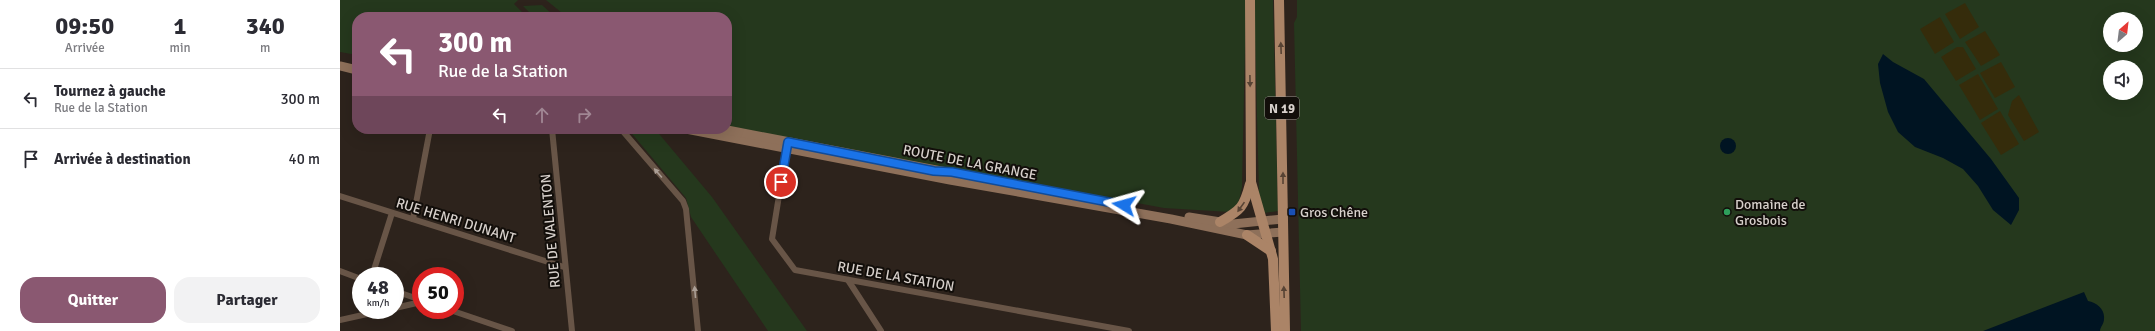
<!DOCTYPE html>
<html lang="fr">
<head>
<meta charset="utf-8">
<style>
  :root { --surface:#fff; --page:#f2f2f3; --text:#2b2b33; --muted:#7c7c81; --line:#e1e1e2; --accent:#8a5871 }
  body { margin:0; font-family:Signika,sans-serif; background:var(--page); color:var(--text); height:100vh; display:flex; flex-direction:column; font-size:15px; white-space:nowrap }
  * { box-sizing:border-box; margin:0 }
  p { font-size:13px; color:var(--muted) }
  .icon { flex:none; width:22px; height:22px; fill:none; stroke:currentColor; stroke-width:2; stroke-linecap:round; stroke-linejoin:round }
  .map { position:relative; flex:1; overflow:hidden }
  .side { display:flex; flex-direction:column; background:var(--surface); width:340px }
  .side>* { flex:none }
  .top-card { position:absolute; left:12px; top:12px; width:380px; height:122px; border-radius:16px; box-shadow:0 4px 16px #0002; background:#8a5871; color:#fff; overflow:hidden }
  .needle { width:26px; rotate:28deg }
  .fabs { position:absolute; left:1763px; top:12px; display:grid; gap:8px }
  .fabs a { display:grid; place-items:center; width:40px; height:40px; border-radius:50%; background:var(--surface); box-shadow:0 4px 16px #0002; font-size:20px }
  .speed { position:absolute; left:12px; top:267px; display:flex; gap:8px; font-size:20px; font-weight:700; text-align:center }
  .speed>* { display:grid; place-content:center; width:52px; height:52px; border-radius:50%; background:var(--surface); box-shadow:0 4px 16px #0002; line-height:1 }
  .speed small { font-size:10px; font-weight:400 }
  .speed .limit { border:6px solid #d22; background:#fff; color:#111 }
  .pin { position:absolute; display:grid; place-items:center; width:34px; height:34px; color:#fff; margin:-17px; border:2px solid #fff; border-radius:50%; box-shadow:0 1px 4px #0007 }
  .me { position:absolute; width:44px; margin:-22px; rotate:278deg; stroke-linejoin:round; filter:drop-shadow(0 0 3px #0008) }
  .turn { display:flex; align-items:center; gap:14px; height:84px; padding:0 20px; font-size:18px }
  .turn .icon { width:52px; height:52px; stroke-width:2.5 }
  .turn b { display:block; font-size:28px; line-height:34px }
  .lanes { display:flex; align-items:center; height:38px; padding:0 20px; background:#0003; justify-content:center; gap:20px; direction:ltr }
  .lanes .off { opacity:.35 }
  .eta { display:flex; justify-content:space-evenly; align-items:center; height:68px; text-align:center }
  .eta b { font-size:24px; font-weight:800; line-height:28px }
  .cta { display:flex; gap:8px; margin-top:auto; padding:8px 20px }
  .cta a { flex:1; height:46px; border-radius:16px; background:var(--accent); color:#fff; font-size:16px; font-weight:800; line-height:46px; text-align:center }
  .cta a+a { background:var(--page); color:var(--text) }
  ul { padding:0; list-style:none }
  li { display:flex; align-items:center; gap:12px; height:60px; padding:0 20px; border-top:1px solid var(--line) }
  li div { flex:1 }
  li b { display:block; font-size:15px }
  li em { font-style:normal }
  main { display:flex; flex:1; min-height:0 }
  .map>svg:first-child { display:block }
  .green { fill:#25381d; fill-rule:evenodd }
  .sand { fill:#352c0b }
  .water { fill:#001422 }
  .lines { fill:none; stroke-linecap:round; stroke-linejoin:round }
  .street { stroke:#685547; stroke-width:6 }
  .secondary { stroke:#8e705a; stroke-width:9 }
  .primary { stroke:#ab8467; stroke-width:10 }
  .oneway { fill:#574334 }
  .oneway2 { fill:#ab9f96 }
  .route-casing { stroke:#114b97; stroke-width:10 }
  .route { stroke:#1a73e8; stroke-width:7 }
  .transit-dot { fill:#1a4fb4; stroke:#120e0a; stroke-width:1.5 }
  .leisure-dot { fill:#2e9e5b; stroke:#120e0a; stroke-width:1.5 }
  .labels { text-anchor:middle; stroke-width:4; stroke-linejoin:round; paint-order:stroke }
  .shield { fill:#120e0a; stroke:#9c9691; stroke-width:1 }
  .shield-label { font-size:13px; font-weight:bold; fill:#d7d0cb }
  .street-label { font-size:14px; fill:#d7d0cb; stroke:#120e0a }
  .poi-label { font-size:14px; fill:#d7d0cb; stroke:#120e0a; text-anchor:start }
</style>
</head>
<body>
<main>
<section class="side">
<div class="eta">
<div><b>09:50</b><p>Arrivée</p></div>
<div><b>1</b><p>min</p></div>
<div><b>340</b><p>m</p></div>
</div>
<ul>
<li><svg class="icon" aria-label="left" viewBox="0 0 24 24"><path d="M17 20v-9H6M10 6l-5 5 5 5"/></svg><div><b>Tournez à gauche</b><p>Rue de la Station</p></div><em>300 m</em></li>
<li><svg class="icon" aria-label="arrive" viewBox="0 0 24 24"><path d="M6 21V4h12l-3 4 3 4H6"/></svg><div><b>Arrivée à destination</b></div><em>40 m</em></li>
</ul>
<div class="cta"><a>Quitter</a><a>Partager</a></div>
</section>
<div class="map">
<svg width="1815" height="331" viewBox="0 0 1815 331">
  <rect width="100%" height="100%" fill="#2d231c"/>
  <g class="green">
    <path d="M0 0H178L174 4 187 17H17V55L0 52Z"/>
    <path d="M206 0H906L902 187 898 205 890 212 824 208 387 127V17H227Z"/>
    <path d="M914 0H933L938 211 924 213 919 193Z"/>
    <path d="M957 0H1815V331H961L954 23 957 17ZM1770 19H1796V45H1770ZM1770 67H1796V93H1770Z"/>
    <path d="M202 5 215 17H194L183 6Z"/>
    <path d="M288 129H315L372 197 467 331H428L351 217 346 198Z"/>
  </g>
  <g class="sand">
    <path d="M1625 3 1639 27 1620 39 1605 14Z"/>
    <path d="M1600 17 1614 42 1595 54 1580 29Z"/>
    <path d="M1645 31 1660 55 1641 66 1625 42Z"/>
    <path d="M1617 47H1623L1636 69 1616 81 1601 57Z"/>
    <path d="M1661 62 1675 87 1655 98 1640 73Z"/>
    <path d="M1638 74 1658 109 1640 120 1619 85Z"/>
    <path d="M1679 95 1699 132 1684 141 1668 115 1672 101Z"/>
    <path d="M1660 111 1679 144 1661 155 1641 123Z"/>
  </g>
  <g class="water">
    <path d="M1543 54 1553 62 1584 79 1651 159 1679 198V210L1671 225 1653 210 1638 186 1623 169 1603 158 1575 147 1558 132 1548 112 1540 83 1538 64Z"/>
    <circle cx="1388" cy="146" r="8"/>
    <path d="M1744 292 1748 301C1757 303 1765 309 1764 319 1764 324 1760 327 1760 331H1643Z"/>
  </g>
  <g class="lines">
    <g class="street">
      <path d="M212 129 232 331"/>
      <path d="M281 129 343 201 346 209 358 331"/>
      <path d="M447 146 432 239 455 270 789 331"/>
      <path d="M0 196 224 267"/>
      <path d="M73 219 90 129"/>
      <path d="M0 271 21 279"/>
      <path d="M32 276 52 213"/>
      <path d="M508 280 541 331"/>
      <path d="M55 291 81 300"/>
      <path d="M55 308 81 302"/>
      <path d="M110 310 172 331"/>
      <path d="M0 320 45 310"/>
    </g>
    <g class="secondary">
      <path d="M0 66 17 70"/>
      <path d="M346 129 610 180 831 219 907 235 943 232"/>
      <path d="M382 129 758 201"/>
      <path d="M849 217 893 224 943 219"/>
    </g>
    <g class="primary">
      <path d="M910 0 911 182 933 259 936 331"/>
      <path d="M939 0 945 331"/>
      <path d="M880 222C901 210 904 207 910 184"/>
      <path d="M907 235 931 251"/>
    </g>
  </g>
  <defs><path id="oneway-solid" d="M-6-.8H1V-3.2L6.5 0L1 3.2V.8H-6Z"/></defs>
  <g class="oneway">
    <use href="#oneway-solid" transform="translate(941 48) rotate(-92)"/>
    <use href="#oneway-solid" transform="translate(910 81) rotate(89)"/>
    <use href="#oneway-solid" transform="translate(943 178) rotate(-90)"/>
    <use href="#oneway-solid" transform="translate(901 207) rotate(125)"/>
    <use href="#oneway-solid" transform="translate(944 292) rotate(-92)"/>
  </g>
  <g class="oneway2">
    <use href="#oneway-solid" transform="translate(318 173) rotate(-131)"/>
    <use href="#oneway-solid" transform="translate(355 292) rotate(-95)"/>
  </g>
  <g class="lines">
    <g class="route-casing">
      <path id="route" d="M441 182 448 142 594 171 612 172 784 205"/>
    </g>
    <use href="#route" class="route"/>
  </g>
  <rect class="transit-dot" x="948" y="208" width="8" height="8" rx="2"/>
  <circle class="leisure-dot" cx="1387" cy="212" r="4"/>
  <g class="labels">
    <rect class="shield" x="925" y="97" width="34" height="22" rx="3"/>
    <g class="shield-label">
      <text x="942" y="113">N 19</text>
    </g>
    <g class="street-label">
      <text transform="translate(630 162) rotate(11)" y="5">ROUTE DE LA GRANGE</text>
      <text transform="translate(116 220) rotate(17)" y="5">RUE HENRI DUNANT</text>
      <text transform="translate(210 231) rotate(-95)" y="5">RUE DE VALENTON</text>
      <text transform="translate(556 276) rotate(10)" y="5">RUE DE LA STATION</text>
    </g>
    <g class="poi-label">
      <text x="1395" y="209">Domaine de<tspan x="1395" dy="16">Grosbois</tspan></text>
      <text x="960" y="217">Gros Chêne</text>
    </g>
  </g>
</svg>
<div class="fabs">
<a><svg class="needle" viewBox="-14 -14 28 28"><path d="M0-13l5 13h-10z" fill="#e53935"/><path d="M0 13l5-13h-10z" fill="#7c7c81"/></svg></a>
<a><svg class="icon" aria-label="sound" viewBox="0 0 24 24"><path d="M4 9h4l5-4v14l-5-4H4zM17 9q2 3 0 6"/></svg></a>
</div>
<div class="speed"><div>48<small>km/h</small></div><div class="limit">50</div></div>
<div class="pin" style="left:441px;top:182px;background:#d93025"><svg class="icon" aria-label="arrive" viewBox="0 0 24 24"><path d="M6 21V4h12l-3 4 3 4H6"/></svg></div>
<svg class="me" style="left:784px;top:205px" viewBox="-20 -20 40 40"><path d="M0-17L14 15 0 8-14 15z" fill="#1a73e8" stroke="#fff" stroke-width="4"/></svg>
<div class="top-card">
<div class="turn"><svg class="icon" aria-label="left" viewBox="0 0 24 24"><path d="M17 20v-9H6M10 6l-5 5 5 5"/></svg><div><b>300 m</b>Rue de la Station</div></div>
<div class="lanes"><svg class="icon" aria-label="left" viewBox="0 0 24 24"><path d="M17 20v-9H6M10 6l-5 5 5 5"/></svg><svg class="icon off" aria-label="ahead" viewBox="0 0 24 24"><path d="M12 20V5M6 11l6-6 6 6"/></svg><svg class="icon off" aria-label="right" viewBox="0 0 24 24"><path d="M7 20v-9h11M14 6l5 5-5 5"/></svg></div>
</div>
</div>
</main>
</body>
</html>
